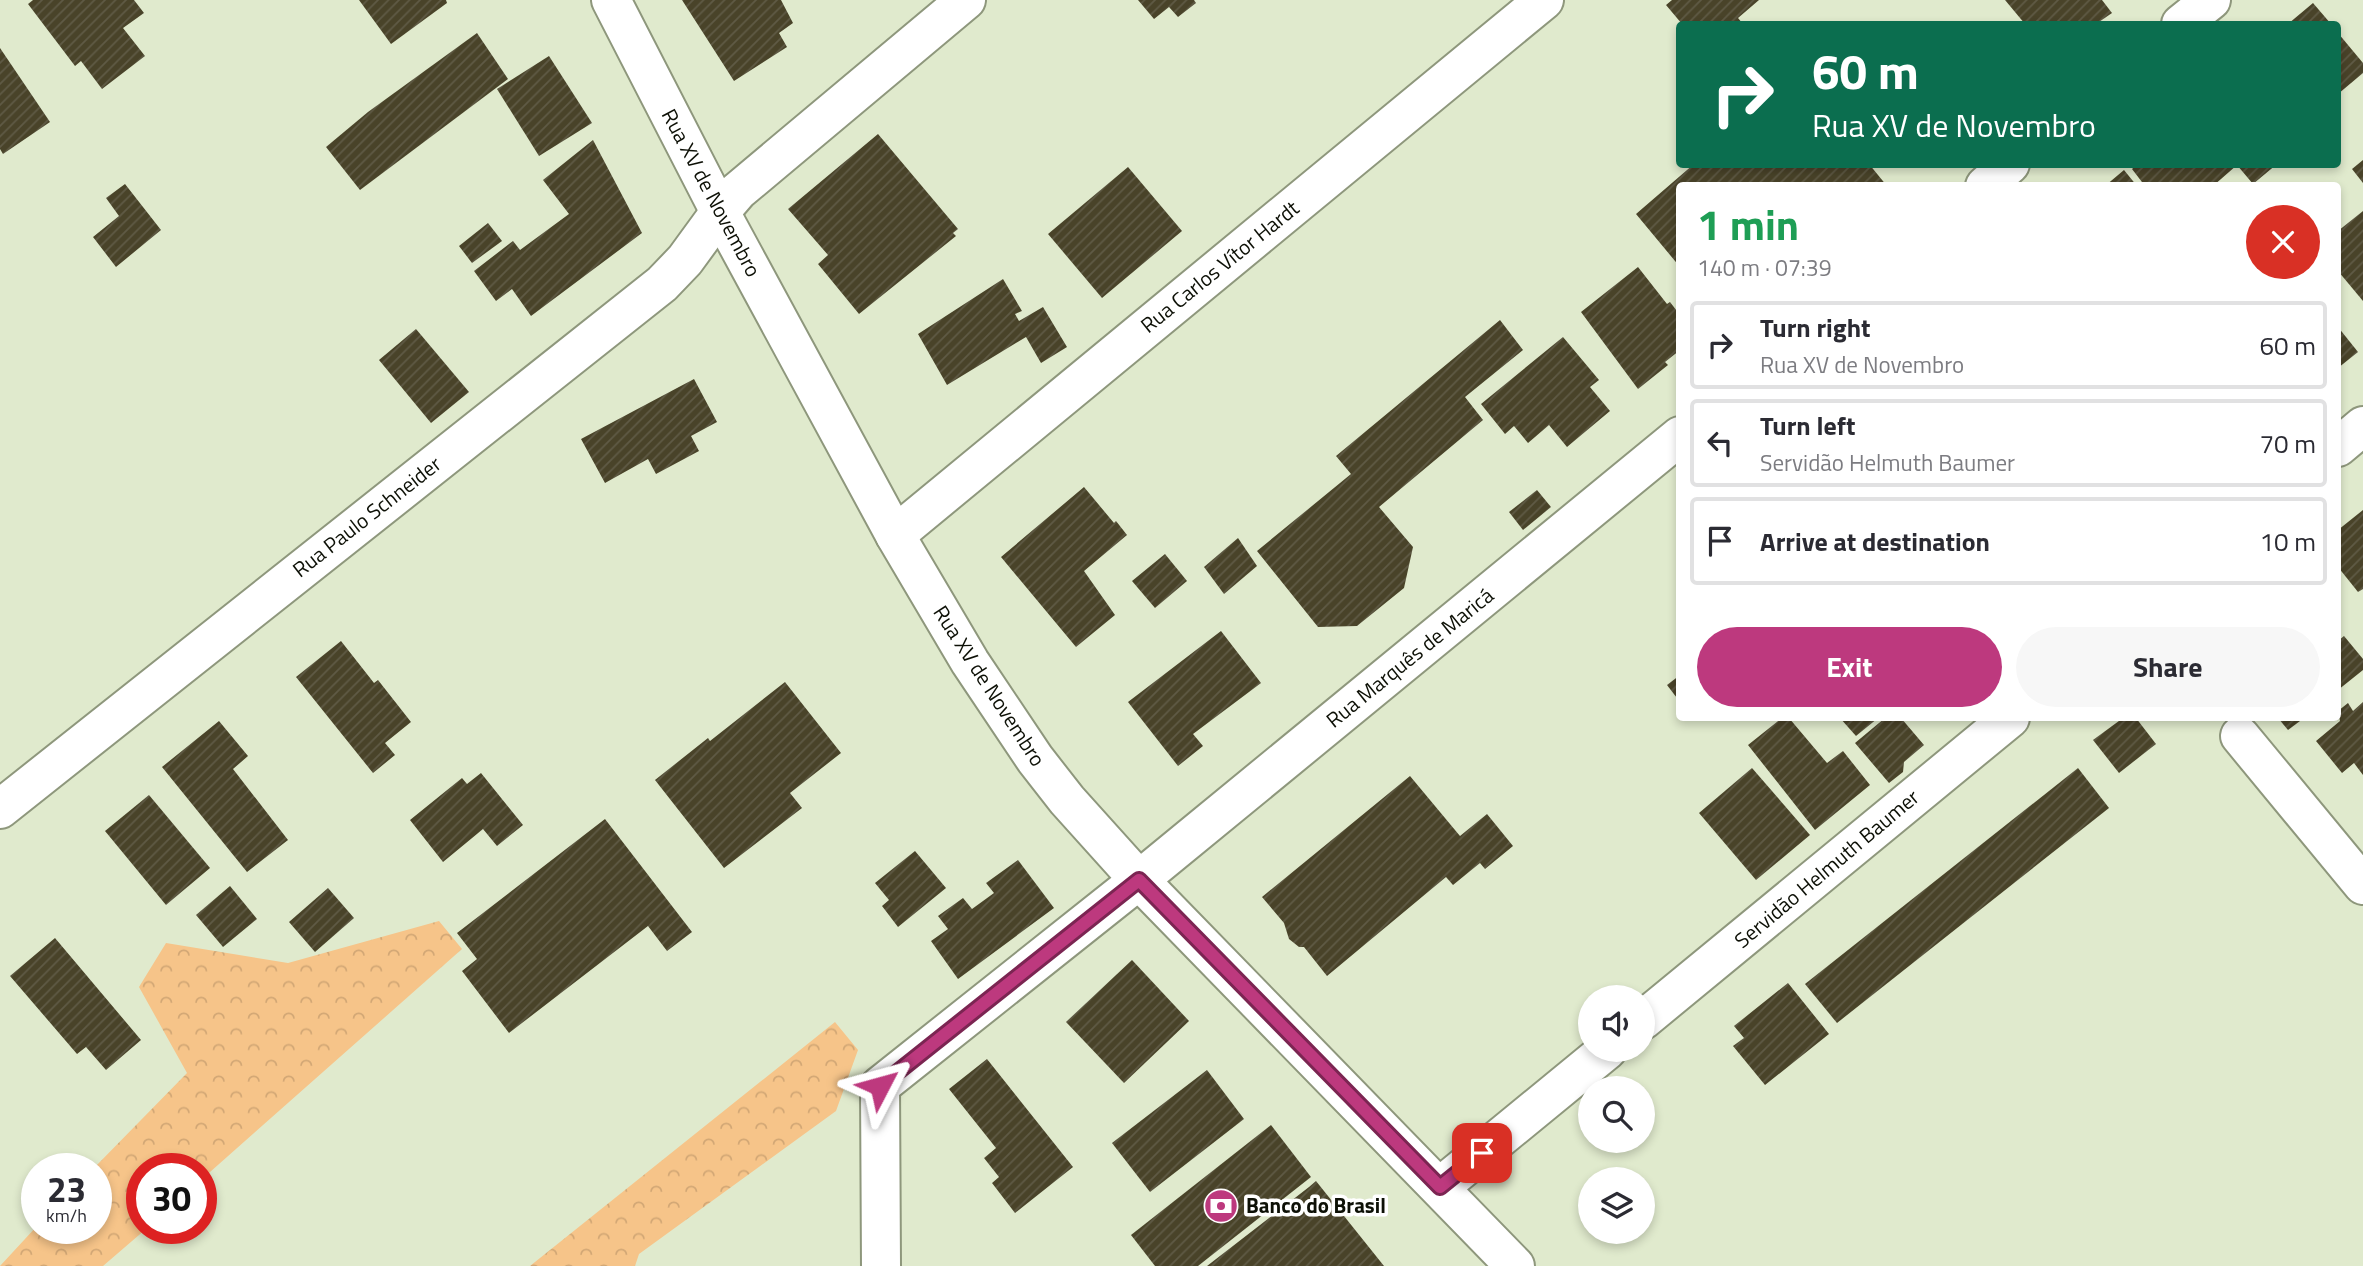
<!DOCTYPE html>
<html lang="en">
<head>
<meta charset="utf-8">
<style>
  :root { --surface:#fff; --page:#f7f7f7; --text:#2b2b33; --muted:#7c7c81; --line:#e1e1e2; --accent:#bd397e }
  body { margin:0; font-family:"Titillium Web",sans-serif; background:var(--page); color:var(--text); height:100vh; display:flex; flex-direction:column; font-size:26px; white-space:nowrap }
  * { box-sizing:border-box; margin:0 }
  p { font-size:23px; color:var(--muted) }
  .icon { flex:none; width:38px; height:38px; fill:none; stroke:currentColor; stroke-width:2; stroke-linecap:round; stroke-linejoin:round }
  .map { position:relative; flex:1; overflow:hidden }
  .drawer { position:absolute; left:1676px; top:182px; width:665px; height:539px; display:flex; flex-direction:column; background:var(--surface); border-radius:7px; box-shadow:0 4px 10px #0003 }
  .drawer>* { flex:none }
  .guide { position:absolute; left:1676px; top:21px; width:665px; height:147px; border-radius:7px; box-shadow:0 4px 10px #0003; background:#0b6e4f; color:#fff; overflow:hidden }
  .fabs { position:absolute; left:1578px; top:985px; display:grid; gap:14px }
  .fabs a { display:grid; place-items:center; width:77px; height:77px; border-radius:50%; background:var(--surface); box-shadow:0 4px 10px #0003; font-size:35px }
  .speed { position:absolute; left:21px; top:1153px; display:flex; gap:14px; font-size:35px; font-weight:700; text-align:center }
  .speed>* { display:grid; place-content:center; width:91px; height:91px; border-radius:50%; background:var(--surface); box-shadow:0 4px 10px #0003; line-height:1 }
  .speed small { font-size:18px; font-weight:400 }
  .speed .limit { border:10px solid #d22; background:#fff; color:#111 }
  .pin { position:absolute; display:grid; place-items:center; width:60px; height:60px; color:#fff; margin:-30px; border-radius:14px; box-shadow:0 4px 10px #0006 }
  .me { position:absolute; width:77px; margin:-38px; rotate:51deg; stroke-linejoin:round; filter:drop-shadow(0 0 5px #0008) }
  .turn { display:flex; align-items:center; gap:24px; height:147px; padding:0 21px; font-size:32px }
  .turn .icon { width:91px; height:91px; stroke-width:2.5 }
  .turn b { display:block; font-size:49px; line-height:60px }
  .round { display:grid; place-items:center; flex:none; width:74px; height:74px; border-radius:37px; background:var(--page) }
  .headline { display:flex; align-items:center; justify-content:space-between; height:119px; padding:0 21px }
  h1 { font-size:42px; font-weight:700; line-height:52px; color:#1e9e55 }
  .button { display:flex; gap:14px; margin-top:auto; padding:14px 21px }
  .button a { flex:1; height:80px; border-radius:42px; background:var(--accent); color:#fff; font-size:28px; font-weight:700; line-height:80px; text-align:center }
  .button a+a { background:var(--page); color:var(--text) }
  ul { padding:0; list-style:none }
  li { display:flex; align-items:center; gap:21px; height:88px; margin:0 14px 10px; padding:0 7px; border:4px solid var(--line); border-radius:7px }
  li div { flex:1 }
  li b { display:block; font-size:26px }
  li em { font-style:normal }
  .map>svg:first-child { display:block }
  .forest { fill:url(#forest-crowns) }
  .building { fill:url(#building-hatch) }
  .lines { fill:none; stroke-linecap:round; stroke-linejoin:round }
  .minor-casing { stroke:#8e977c; stroke-width:42 }
  .tertiary-casing { stroke:#8e977c; stroke-width:42 }
  .primary-casing { stroke:#8e977c; stroke-width:42 }
  .minor { stroke:#fff; stroke-width:38 }
  .tertiary { stroke:#fff; stroke-width:38 }
  .primary { stroke:#fff; stroke-width:38 }
  .route-casing { stroke:#7b2552; stroke-width:18 }
  .route { stroke:#bd397e; stroke-width:12 }
  .labels { text-anchor:middle; stroke-width:7; stroke-linejoin:round; paint-order:stroke }
  .street-label { font-size:21px; fill:#0d1006; stroke:#fff }
  .poi-label { font-size:21px; font-weight:bold; fill:#0d1006; stroke:#fff; text-anchor:start }
</style>
</head>
<body>
<div class="map">
<svg width="2363" height="1266" viewBox="0 0 2363 1266">
  <defs>
    <pattern id="forest-crowns" width="20" height="18" patternUnits="userSpaceOnUse" patternTransform="scale(1.75)"><rect width="20" height="18" fill="#f6c489"/><path d="M2 6a3 3 0 1 1 6 0M12 15a3 3 0 1 1 6 0" fill="none" stroke="#d2a775"/></pattern>
    <pattern id="building-hatch" width="6" height="6" patternUnits="userSpaceOnUse" patternTransform="scale(1.75)"><rect width="6" height="6" fill="#494329"/><path d="M-1 1l2-2M0 6l6-6M5 7l2-2" fill="none" stroke="#5f5a45"/></pattern>
  </defs>
  <rect width="100%" height="100%" fill="#e0eacd"/>
  <g class="forest">
    <path d="M439 921 462 949 201 1180V1169H142V1228L146 1229 103 1266H0L37 1226V1228H96V1169H93L187 1073 139 987 166 943 288 963Z"/>
    <path d="M835 1022 858 1050 836 1111 639 1254 635 1266H530Z"/>
  </g>
  <g class="building">
    <path d="M33 0H134L144 13 123 28 145 56 102 89 81 61 75 66 28 4Z"/>
    <path d="M359 0H446L447 3 391 44Z"/>
    <path d="M682 0H781L793 23 779 33 787 47 734 81Z"/>
    <path d="M1138 0H1194L1196 3 1178 17 1169 7 1154 19Z"/>
    <path d="M1672 0H1759L1738 18 1743 24H1682L1666 5Z"/>
    <path d="M2005 0H2102L2112 13 2096 24H2025Z"/>
    <path d="M2313 3 2331 24H2288Z"/>
    <path d="M477 33 508 79 360 190 326 147 368 112Z"/>
    <path d="M2338 33 2363 63V73L2338 94Z"/>
    <path d="M0 48 50 122 3 154 0 149Z"/>
    <path d="M549 56 592 123 539 156 497 89Z"/>
    <path d="M878 134 958 229 953 233 956 236 859 314 818 264 828 255 788 209Z"/>
    <path d="M593 140 642 233 531 316 512 289 496 301 474 271 513 241 520 250 569 214 543 180Z"/>
    <path d="M2363 160V183L2352 169Z"/>
    <path d="M1694 164H1869L1887 186H1680V267L1636 214Z"/>
    <path d="M2137 164H2277L2253 184 2237 165 2213 186H2145L2132 169Z"/>
    <path d="M1128 167 1182 231 1102 298 1048 234Z"/>
    <path d="M2124 170 2137 186H2105Z"/>
    <path d="M125 184 161 230 116 267 93 237 119 216 106 198Z"/>
    <path d="M2363 211V301L2338 271V231Z"/>
    <path d="M488 223 502 241 472 263 459 246Z"/>
    <path d="M1638 267 1667 304 1670 302 1680 315V350L1665 362 1668 365 1638 389 1581 312Z"/>
    <path d="M1003 279 1022 311 1015 314 1019 321 1043 307 1067 347 1041 363 1026 337 947 385 918 334Z"/>
    <path d="M1500 320 1523 350 1465 397 1483 420 1379 507 1413 547 1404 588 1357 626 1318 627 1257 551 1351 474 1336 456Z"/>
    <path d="M2338 327 2358 352 2338 368Z"/>
    <path d="M416 329 469 392 431 423 379 360Z"/>
    <path d="M1563 337 1599 380 1590 387 1610 411 1567 447 1549 425 1528 443 1514 426 1505 434 1481 404Z"/>
    <path d="M694 379 717 422 691 436 699 451 656 474 648 459 605 483 581 439Z"/>
    <path d="M1084 487 1114 523 1116 521 1127 535 1084 571 1115 615 1076 647 1001 557Z"/>
    <path d="M1537 490 1551 507 1523 530 1509 512Z"/>
    <path d="M2363 510V589L2358 592 2338 567V530Z"/>
    <path d="M1238 538 1257 566 1224 594 1204 567Z"/>
    <path d="M1165 554 1187 581 1155 608 1132 581Z"/>
    <path d="M1221 631 1261 683 1193 734 1203 746 1178 766 1128 702Z"/>
    <path d="M2344 636 2363 659V670L2338 690V641Z"/>
    <path d="M341 641 374 683 378 680 411 722 385 743 395 755 373 773 296 677Z"/>
    <path d="M1680 675V702L1667 685Z"/>
    <path d="M785 682 841 753 790 793 802 808 724 868 655 780 708 738 710 741Z"/>
    <path d="M2363 702V775L2354 763 2342 773 2316 741 2340 721 2338 711 2348 703 2353 711Z"/>
    <path d="M1782 718H1789L1827 763 1843 751 1870 785 1815 830 1748 745Z"/>
    <path d="M1840 718H1878L1856 736Z"/>
    <path d="M1885 718H1901L1924 745 1904 762 1903 772 1889 783 1855 743Z"/>
    <path d="M2123 718H2136L2156 744 2119 773 2093 740Z"/>
    <path d="M2278 718H2304L2288 730Z"/>
    <path d="M219 721 248 756 233 769 288 840 247 872 162 767Z"/>
    <path d="M1752 768 1810 835 1756 880 1699 813Z"/>
    <path d="M2078 768 2109 808 1837 1023 1805 984Z"/>
    <path d="M481 773 523 825 497 846 483 829 443 862 410 820 462 778 467 784Z"/>
    <path d="M1410 776 1460 836 1487 814 1513 846 1485 869 1480 863 1453 885 1446 877 1327 976 1304 947H1299L1289 939 1284 923 1262 897Z"/>
    <path d="M149 795 210 868 166 905 105 831Z"/>
    <path d="M605 819 692 932 667 951 648 926 509 1033 462 971 477 959 457 933Z"/>
    <path d="M915 851 946 888 898 927 882 906 889 900 875 883Z"/>
    <path d="M1018 860 1054 908 958 979 931 941 948 929 938 916 963 898 972 909 994 893 986 883Z"/>
    <path d="M230 886 257 919 223 947 196 915Z"/>
    <path d="M328 888 354 918 315 952 289 922Z"/>
    <path d="M55 938 141 1040 106 1070 86 1047 77 1054 10 976Z"/>
    <path d="M1132 960 1189 1021 1124 1083 1066 1022Z"/>
    <path d="M1788 983 1829 1034 1765 1085 1733 1046 1744 1038 1734 1026Z"/>
    <path d="M987 1059 1073 1167 1015 1213 992 1183 999 1177 984 1158 996 1148 949 1089Z"/>
    <path d="M1207 1070 1244 1119 1150 1192 1112 1143Z"/>
    <path d="M1271 1125 1311 1177 1198 1266H1155L1131 1235Z"/>
    <path d="M1316 1181 1384 1266H1207L1309 1187Z"/>
  </g>
  <g class="lines">
    <g class="minor-casing">
      <g id="minor">
        <path d="M2181 24 2211 0"/>
        <path d="M1985 186 2010 164"/>
        <path d="M720 212 738 191 966 0"/>
        <path d="M2338 447 2363 426"/>
        <path d="M895 535 1544 0"/>
        <path d="M2240 736 2363 885"/>
        <path d="M1643 1020 2010 718"/>
        <path d="M1440 1187 1607 1050"/>
        <path d="M881 1266 880 1086 1139 880 1680 436"/>
      </g>
    </g>
    <g class="tertiary-casing">
      <path id="tertiary" d="M0 809 662 284 685 260 720 212"/>
    </g>
    <g class="primary-casing">
      <path id="primary" d="M611 0 720 212 895 535 970 662 1035 759 1067 800 1139 880 1515 1266"/>
    </g>
    <use href="#minor" class="minor"/>
    <use href="#tertiary" class="tertiary"/>
    <use href="#primary" class="primary"/>
  </g>
  <g class="lines">
    <g class="route-casing">
      <path id="route" d="M880 1086 1139 880 1440 1187 1482 1153"/>
    </g>
    <use href="#route" class="route"/>
  </g>
  <defs>
    <g id="bank-disc" transform="scale(1.75)"><circle r="9.5" fill="#bd397e" stroke="#fff"/><path d="M-6-4H6V4H-6ZM0-2.3a2.3 2.3 0 1 0 0 4.6a2.3 2.3 0 1 0 0-4.6Z" fill="#fff"/></g>
  </defs>
  <g fill-rule="evenodd">
    <use href="#bank-disc" x="1221" y="1206"/>
  </g>
  <g class="labels">
    <g class="street-label">
      <text transform="translate(711 193) rotate(62)" y="7">Rua XV de Novembro</text>
      <text transform="translate(1220 267) rotate(-39)" y="7">Rua Carlos Vítor Hardt</text>
      <text transform="translate(367 517) rotate(-38)" y="7">Rua Paulo Schneider</text>
      <text transform="translate(1410 658) rotate(-39)" y="7">Rua Marquês de Maricá</text>
      <text transform="translate(989 686) rotate(57)" y="7">Rua XV de Novembro</text>
      <text transform="translate(1827 869) rotate(-40)" y="7">Servidão Helmuth Baumer</text>
    </g>
    <g class="poi-label">
      <text x="1246" y="1213">Banco do Brasil</text>
    </g>
  </g>
</svg>
<div class="fabs">
<a><svg class="icon" aria-label="sound" viewBox="0 0 24 24"><path d="M4 9h4l5-4v14l-5-4H4zM17 9q2 3 0 6"/></svg></a>
<a><svg class="icon" aria-label="search" viewBox="0 0 24 24"><circle cx="10" cy="10" r="6"/><path d="M15 15l6 6"/></svg></a>
<a><svg class="icon" aria-label="layers" viewBox="0 0 24 24"><path d="M12 4l9 5-9 5-9-5zM3 14l9 5 9-5"/></svg></a>
</div>
<div class="speed"><div>23<small>km/h</small></div><div class="limit">30</div></div>
<div class="pin" style="left:1482px;top:1153px;background:#d93025"><svg class="icon" aria-label="arrive" viewBox="0 0 24 24"><path d="M6 21V4h12l-3 4 3 4H6"/></svg></div>
<svg class="me" style="left:880px;top:1086px" viewBox="-20 -20 40 40"><path d="M0-17L14 15 0 8-14 15z" fill="#bd397e" stroke="#fff" stroke-width="4"/></svg>
<div class="guide">
<div class="turn"><svg class="icon" aria-label="right" viewBox="0 0 24 24"><path d="M7 20v-9h11M14 6l5 5-5 5"/></svg><div><b>60 m</b>Rua XV de Novembro</div></div>
</div>
<section class="drawer">
<div class="headline"><div><h1>1 min</h1><p>140 m · 07:39</p></div><a class="round" style="background:#d93025;color:#fff"><svg class="icon" aria-label="close" viewBox="0 0 24 24"><path d="M6 6l12 12M18 6L6 18"/></svg></a></div>
<ul>
<li><svg class="icon" aria-label="right" viewBox="0 0 24 24"><path d="M7 20v-9h11M14 6l5 5-5 5"/></svg><div><b>Turn right</b><p>Rua XV de Novembro</p></div><em>60 m</em></li>
<li><svg class="icon" aria-label="left" viewBox="0 0 24 24"><path d="M17 20v-9H6M10 6l-5 5 5 5"/></svg><div><b>Turn left</b><p>Servidão Helmuth Baumer</p></div><em>70 m</em></li>
<li><svg class="icon" aria-label="arrive" viewBox="0 0 24 24"><path d="M6 21V4h12l-3 4 3 4H6"/></svg><div><b>Arrive at destination</b></div><em>10 m</em></li>
</ul>
<div class="button"><a>Exit</a><a>Share</a></div>
</section>
</div>
</body>
</html>
